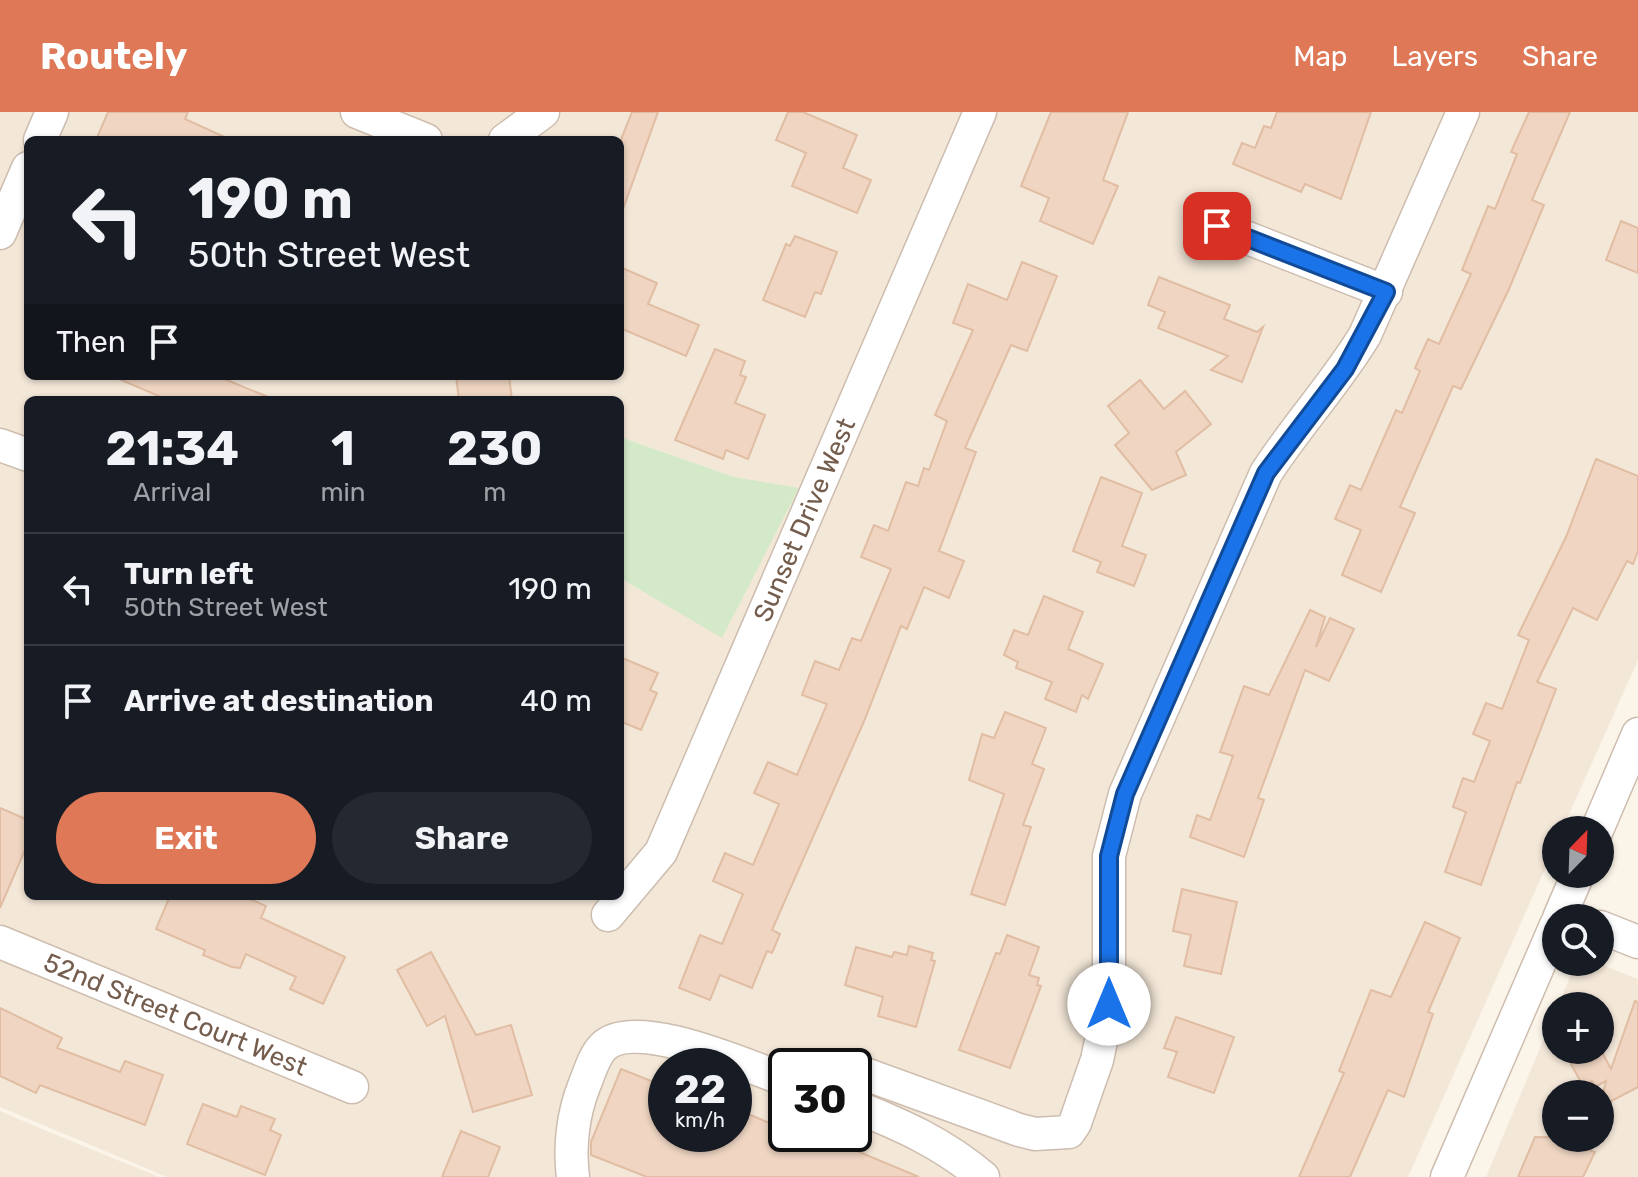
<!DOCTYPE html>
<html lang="en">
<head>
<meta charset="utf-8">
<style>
  :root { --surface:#171b24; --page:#242831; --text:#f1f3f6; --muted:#9ea1a6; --line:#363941; --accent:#de7856 }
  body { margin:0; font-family:Rubik,sans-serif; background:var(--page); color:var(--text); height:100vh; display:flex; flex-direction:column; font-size:30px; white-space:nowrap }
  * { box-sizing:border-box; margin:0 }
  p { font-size:26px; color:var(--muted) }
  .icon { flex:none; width:44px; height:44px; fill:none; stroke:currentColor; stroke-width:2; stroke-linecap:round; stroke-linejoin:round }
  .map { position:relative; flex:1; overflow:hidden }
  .drawer { position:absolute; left:24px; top:284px; width:600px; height:504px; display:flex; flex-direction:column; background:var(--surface); border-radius:12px; box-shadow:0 2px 6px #0004 }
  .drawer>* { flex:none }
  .top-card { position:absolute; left:24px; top:24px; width:600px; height:244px; border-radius:12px; box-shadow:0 2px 6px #0004; background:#171b24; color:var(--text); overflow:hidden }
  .needle { width:52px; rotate:23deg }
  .tools { position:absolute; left:1542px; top:704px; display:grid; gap:16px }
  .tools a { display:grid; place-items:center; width:72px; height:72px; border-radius:50%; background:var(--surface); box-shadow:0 2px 6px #0004; font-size:40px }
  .speed { position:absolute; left:648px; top:936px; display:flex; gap:16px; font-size:40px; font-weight:700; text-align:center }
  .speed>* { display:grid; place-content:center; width:104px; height:104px; border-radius:50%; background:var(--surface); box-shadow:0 2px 6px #0004; line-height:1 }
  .speed small { font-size:20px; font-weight:400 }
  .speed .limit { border:4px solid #111; border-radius:12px; background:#fff; color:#111 }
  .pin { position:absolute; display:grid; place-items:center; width:68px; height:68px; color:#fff; margin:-34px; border-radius:16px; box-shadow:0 4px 12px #0006 }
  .me { position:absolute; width:88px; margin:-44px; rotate:0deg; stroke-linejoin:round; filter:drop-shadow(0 0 6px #0008) }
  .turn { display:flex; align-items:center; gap:28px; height:168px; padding:0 32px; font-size:36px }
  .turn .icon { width:104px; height:104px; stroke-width:2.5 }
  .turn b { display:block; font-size:56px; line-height:68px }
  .then { display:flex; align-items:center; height:76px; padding:0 32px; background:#0003; gap:16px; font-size:30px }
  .eta { display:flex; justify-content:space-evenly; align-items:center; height:136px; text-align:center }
  .eta b { font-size:48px; font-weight:700; line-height:56px }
  .cta { display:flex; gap:16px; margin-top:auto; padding:16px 32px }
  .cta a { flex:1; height:92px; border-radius:48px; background:var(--accent); color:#fff; font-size:32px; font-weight:700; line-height:92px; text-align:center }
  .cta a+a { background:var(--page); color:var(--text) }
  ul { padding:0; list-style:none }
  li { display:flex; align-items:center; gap:24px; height:112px; padding:0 32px; border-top:2px solid var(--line) }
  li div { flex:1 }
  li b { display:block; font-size:30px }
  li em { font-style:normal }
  header { display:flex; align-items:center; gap:48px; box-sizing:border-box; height:112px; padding:0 40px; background:var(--accent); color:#fff }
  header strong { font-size:38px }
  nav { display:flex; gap:44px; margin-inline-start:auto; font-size:28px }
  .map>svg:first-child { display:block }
  .residential { fill:#f3e7d8; fill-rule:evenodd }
  .green { fill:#d4e9c8 }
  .building { fill:#efd5c2; stroke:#e1bda3; stroke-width:2 }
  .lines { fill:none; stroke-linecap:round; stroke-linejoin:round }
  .minor-casing { stroke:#cdbdaf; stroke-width:35 }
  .minor { stroke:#fff; stroke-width:32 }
  .route-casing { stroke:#114b97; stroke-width:20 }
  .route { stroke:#1a73e8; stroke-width:14 }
  .labels { text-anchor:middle; stroke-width:6; stroke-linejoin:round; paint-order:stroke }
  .street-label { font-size:26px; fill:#755d4e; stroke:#fef9ef }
</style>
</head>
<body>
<header>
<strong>Routely</strong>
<nav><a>Map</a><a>Layers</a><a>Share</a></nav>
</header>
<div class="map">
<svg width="1638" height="1065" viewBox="0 0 1638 1065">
  <rect width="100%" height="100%" fill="#fbf5e9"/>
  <g class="residential">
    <path d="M0 0H1638V548L1562 718H1556V732L1408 1065H167L0 995ZM28 28H620V264H28ZM28 288H620V325L734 365 798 376 722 525 620 466V784H28ZM666 954H734V1022H666ZM786 954H854V1022H786Z"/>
    <path d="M1597 851 1638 867V1065H1486L1556 898V938H1600V894H1558L1573 858ZM1556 982H1600V1026H1556Z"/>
    <path d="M0 999 54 1022 159 1065H0Z"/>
  </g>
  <path class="green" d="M620 325 734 365 799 376 722 526 620 466Z"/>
  <g class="building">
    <path d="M108 0H188L185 7 231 28H96Z"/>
    <path d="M632 0H658L623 97H620V30Z"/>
    <path d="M788 0H803L857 23 843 56 871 68 857 101 792 74 806 41 776 28Z"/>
    <path d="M1051 0H1128L1103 68 1118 74 1093 132 1040 109 1049 86 1021 74Z"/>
    <path d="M1277 0H1371L1341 87 1305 72 1301 80 1233 52 1242 31 1255 36 1264 14 1271 16Z"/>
    <path d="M1529 0H1570L1532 88 1544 93 1509 177 1461 277 1453 274 1400 395 1415 401 1381 480 1342 463 1361 418 1335 407 1350 373 1361 378 1396 298 1402 301 1420 259 1415 256 1428 227 1439 232 1471 162 1462 158 1488 94 1495 97 1517 42 1511 40Z"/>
    <path d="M1621 109 1638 116V161L1606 148Z"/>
    <path d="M795 124 837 140 821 182 815 180 805 205 763 188 786 132 790 134Z"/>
    <path d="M1022 150 1057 164 1027 239 1011 233 965 336 976 340 939 439 964 449 949 486 924 475 907 517 901 514 865 607 772 818 780 822 772 841 767 839 752 876 720 863 710 888 679 876 700 823 722 832 743 782 713 769 725 741 753 753 779 692 754 681 768 650 797 663 827 592 802 583 815 549 839 558 852 526 861 529 891 457 861 445 874 413 888 419 906 370 918 374 924 356 929 358 947 309 935 303 973 218 953 211 968 172 1007 188Z"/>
    <path d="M620 155 657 171 648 192 699 213 686 244 620 216Z"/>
    <path d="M1159 165 1230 193 1224 207 1257 220 1263 215 1242 270 1211 258 1228 244 1158 216 1165 200 1148 193Z"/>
    <path d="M715 237 745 249 740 263 746 265 735 291 765 303 748 347 726 338 723 347 675 328Z"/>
    <path d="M112 264H217L273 287 168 288Z"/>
    <path d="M456 264H509L512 288H459Z"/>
    <path d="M1140 268 1164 297 1185 279 1211 312 1176 340 1186 363 1152 378 1115 333 1129 321 1108 294Z"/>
    <path d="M1596 347 1638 364V439L1633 452 1627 449 1597 508 1573 496 1537 570 1556 577 1520 671 1517 670 1481 773 1445 760 1466 700 1453 695 1463 666 1474 670 1490 629 1473 622 1486 591 1502 597 1529 528 1518 523 1566 425Z"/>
    <path d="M1101 365 1142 381 1122 434 1146 443 1134 474 1097 460 1101 450 1073 439Z"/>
    <path d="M1044 484 1083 500 1068 537 1103 552 1088 587 1082 583 1076 600 1045 587 1052 570 1016 556 1018 550 1004 543 1014 518 1028 523Z"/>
    <path d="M1310 498 1325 505 1316 535 1330 506 1354 517 1329 569 1305 558 1258 686 1264 688 1244 745 1190 725 1197 703 1210 708 1233 644 1220 640 1244 574 1269 583Z"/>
    <path d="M620 545 658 561 650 578 657 581 641 618 620 609Z"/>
    <path d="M1005 600 1046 616 1032 652 1044 657 1023 713 1031 715 1005 793 971 782 1004 682 969 668 982 622 994 626Z"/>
    <path d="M0 696 28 708V731L0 796Z"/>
    <path d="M1182 777 1237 790 1221 862 1184 854 1191 823 1173 819Z"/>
    <path d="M170 784H243L266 794 261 806 345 845 323 892 290 877 296 865 246 842 240 856 232 855 203 843 205 838 156 817Z"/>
    <path d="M1425 810 1460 826 1428 900 1433 902 1404 985 1388 978 1350 1065H1299L1344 961 1339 959 1371 878 1391 885Z"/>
    <path d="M1007 823 1039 835 1029 863 1039 866 1037 873 1041 874 1010 956 959 938 996 841 1000 842Z"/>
    <path d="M909 834 933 841 931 848 935 849 916 915 878 904 883 885 845 873 856 835 892 845 894 840 907 843Z"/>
    <path d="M431 840 476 923 511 913 532 983 473 1000 445 904 427 914 397 858Z"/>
    <path d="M1635 889 1638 890V975L1600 995 1606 969 1595 975 1592 969 1583 974 1571 952 1581 938H1601L1611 957Z"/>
    <path d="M0 896 62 926 57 936 120 960 125 949 163 963 145 1013 40 973 36 981 0 964Z"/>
    <path d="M1176 905 1234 925 1214 981 1168 965 1177 940 1164 936Z"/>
    <path d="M621 957 666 975V1022H734V996L786 1018V1022H797L823 1033 826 1026 919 1065H647L591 1043V1030Z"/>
    <path d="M203 992 237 1005 241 994 275 1007 270 1018 281 1023 265 1063 187 1032Z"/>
    <path d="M461 1019 500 1035 488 1065H442Z"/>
    <path d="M1535 1025 1594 1026 1589 1038 1595 1040 1583 1065H1518Z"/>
  </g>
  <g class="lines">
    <g class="minor-casing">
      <g id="minor">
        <path d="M357 0 426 28"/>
        <path d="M40 28 52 0"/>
        <path d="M505 28 543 0"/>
        <path d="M1217 114 1386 180"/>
        <path d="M0 121 28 56"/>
        <path d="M0 333 28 343"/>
        <path d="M1597 718 1638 622"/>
        <path id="s1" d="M608 803 661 740 980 0"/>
        <path d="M1559 806 1578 762"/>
        <path d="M1600 815 1638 830"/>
        <path id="s2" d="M0 830 352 975"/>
        <path d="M854 958 1019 1018 1035 1022 1069 1020 1075 1011 1097 948 1109 892V744L1125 682 1266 361C1297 313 1336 271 1365 223L1463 0"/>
        <path d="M854 994C904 1014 942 1031 983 1065"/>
        <path d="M573 1065C569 1035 573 1002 584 974 589 962 594 944 603 935 634 903 749 955 786 968"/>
        <path d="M1447 1065 1556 813"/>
      </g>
    </g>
    <use href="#minor" class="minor"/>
  </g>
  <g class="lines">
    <g class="route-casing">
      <path id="route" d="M1109 892V744L1125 682 1266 361 1345 257 1386 180 1217 114"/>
    </g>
    <use href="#route" class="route"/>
  </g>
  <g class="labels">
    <g class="street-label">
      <text dy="9" stroke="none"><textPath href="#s1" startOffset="444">Sunset Drive West</textPath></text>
      <text dy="9" stroke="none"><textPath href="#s2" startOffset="190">52nd Street Court West</textPath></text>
    </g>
  </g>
</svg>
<div class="tools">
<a><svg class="needle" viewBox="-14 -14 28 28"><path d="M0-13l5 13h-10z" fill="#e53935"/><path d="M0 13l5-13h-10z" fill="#9ea1a6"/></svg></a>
<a><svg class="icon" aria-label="search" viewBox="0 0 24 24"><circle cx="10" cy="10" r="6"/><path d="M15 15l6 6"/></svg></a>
<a>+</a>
<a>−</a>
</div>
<div class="speed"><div>22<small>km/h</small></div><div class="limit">30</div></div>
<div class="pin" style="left:1217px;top:114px;background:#d93025"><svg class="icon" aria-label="arrive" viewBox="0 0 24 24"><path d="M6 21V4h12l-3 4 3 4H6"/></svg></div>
<svg class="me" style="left:1109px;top:892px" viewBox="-20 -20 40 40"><circle r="19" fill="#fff"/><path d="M0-13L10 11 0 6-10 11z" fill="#1a73e8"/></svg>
<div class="top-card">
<div class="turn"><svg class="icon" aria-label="left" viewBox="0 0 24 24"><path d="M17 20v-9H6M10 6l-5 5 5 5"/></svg><div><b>190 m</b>50th Street West</div></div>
<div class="then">Then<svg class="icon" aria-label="arrive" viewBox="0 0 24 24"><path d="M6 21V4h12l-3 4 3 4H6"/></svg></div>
</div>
<section class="drawer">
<div class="eta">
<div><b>21:34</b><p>Arrival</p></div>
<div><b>1</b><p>min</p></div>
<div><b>230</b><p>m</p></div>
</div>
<ul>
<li><svg class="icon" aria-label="left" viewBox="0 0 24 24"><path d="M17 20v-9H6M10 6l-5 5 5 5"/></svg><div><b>Turn left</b><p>50th Street West</p></div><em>190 m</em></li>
<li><svg class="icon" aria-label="arrive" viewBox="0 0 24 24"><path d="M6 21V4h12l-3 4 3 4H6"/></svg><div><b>Arrive at destination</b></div><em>40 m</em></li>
</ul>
<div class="cta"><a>Exit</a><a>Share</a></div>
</section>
</div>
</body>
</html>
